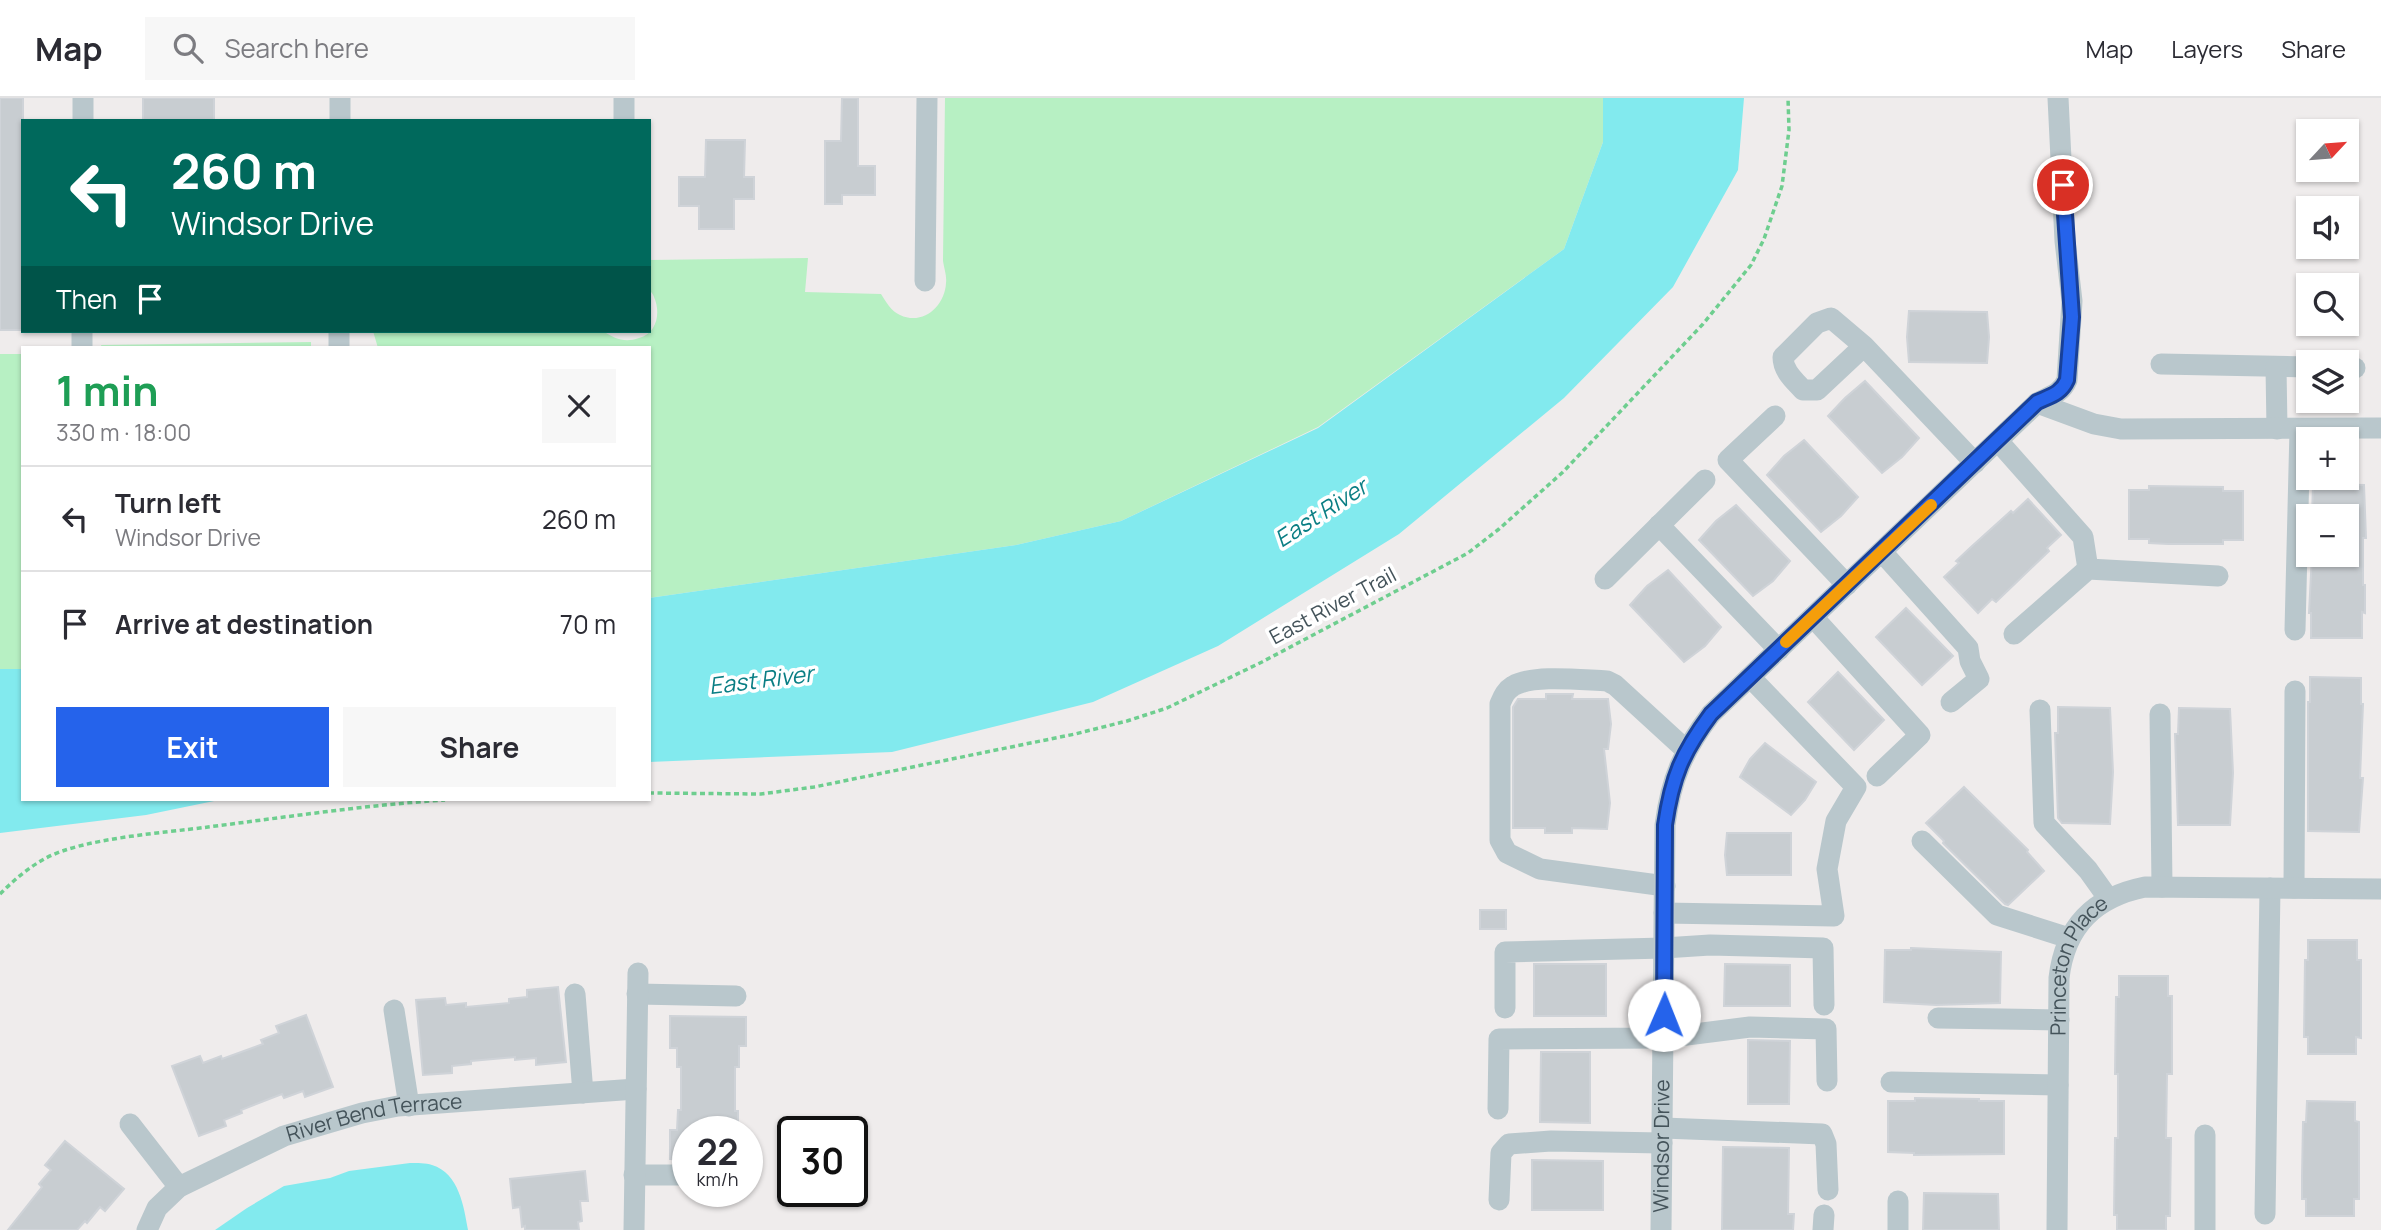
<!DOCTYPE html>
<html lang="en">
<head>
<meta charset="utf-8">
<style>
  :root { --surface:#fff; --page:#f7f7f7; --text:#2b2b33; --muted:#7c7c81; --line:#e1e1e2; --accent:#2563eb }
  body { margin:0; font-family:Manrope,sans-serif; background:var(--page); color:var(--text); height:100vh; display:flex; flex-direction:column; font-size:26px; white-space:nowrap }
  * { box-sizing:border-box; margin:0 }
  p { font-size:23px; color:var(--muted) }
  .icon { flex:none; width:38px; height:38px; fill:none; stroke:currentColor; stroke-width:2; stroke-linecap:round; stroke-linejoin:round }
  .map { position:relative; flex:1; overflow:hidden }
  .sheet { position:absolute; left:21px; top:248px; width:630px; height:455px; display:flex; flex-direction:column; background:var(--surface); border-radius:0px; box-shadow:0 2px 5px #0004 }
  .sheet>* { flex:none }
  .top-card { position:absolute; left:21px; top:21px; width:630px; height:214px; border-radius:0px; box-shadow:0 2px 5px #0004; background:#00695c; color:#fff; overflow:hidden }
  .needle { width:46px; rotate:64deg }
  .tools { position:absolute; left:2296px; top:21px; display:grid; gap:14px }
  .tools a { display:grid; place-items:center; width:63px; height:63px; border-radius:0px; background:var(--surface); box-shadow:0 2px 5px #0004; font-size:35px }
  .speed { position:absolute; left:672px; top:1018px; display:flex; gap:14px; font-size:35px; font-weight:700; text-align:center }
  .speed>* { display:grid; place-content:center; width:91px; height:91px; border-radius:50%; background:var(--surface); box-shadow:0 2px 5px #0004; line-height:1 }
  .speed small { font-size:18px; font-weight:400 }
  .speed .limit { border:4px solid #111; border-radius:10px; background:#fff; color:#111 }
  .pin { position:absolute; display:grid; place-items:center; width:60px; height:60px; color:#fff; margin:-30px; border:4px solid #fff; border-radius:50%; box-shadow:0 2px 7px #0007 }
  .me { position:absolute; width:77px; margin:-38px; rotate:1deg; stroke-linejoin:round; filter:drop-shadow(0 0 5px #0008) }
  .turn { display:flex; align-items:center; gap:24px; height:147px; padding:0 35px; font-size:32px }
  .turn .icon { width:91px; height:91px; stroke-width:2.5 }
  .turn b { display:block; font-size:49px; line-height:60px }
  .then { display:flex; align-items:center; height:66px; padding:0 35px; background:#0003; gap:14px; font-size:26px }
  .round { display:grid; place-items:center; flex:none; width:74px; height:74px; border-radius:0px; background:var(--page) }
  .overview { display:flex; align-items:center; justify-content:space-between; height:119px; padding:0 35px }
  h1 { font-size:42px; font-weight:700; line-height:52px; color:#1e9e55 }
  .primary-button { display:flex; gap:14px; margin-top:auto; padding:14px 35px }
  .primary-button a { flex:1; height:80px; border-radius:0px; background:var(--accent); color:#fff; font-size:28px; font-weight:700; line-height:80px; text-align:center }
  .primary-button a+a { background:var(--page); color:var(--text) }
  ul { padding:0; list-style:none }
  li { display:flex; align-items:center; gap:21px; height:105px; padding:0 35px; border-top:2px solid var(--line) }
  li div { flex:1 }
  li b { display:block; font-size:26px }
  li em { font-style:normal }
  header { display:flex; align-items:center; gap:42px; box-sizing:border-box; height:98px; padding:0 35px; background:var(--surface); border-bottom:2px solid var(--line) }
  header strong { font-size:33px }
  nav { display:flex; gap:38px; margin-inline-start:auto; font-size:24px }
  .search { width:490px; height:63px; background:var(--page); display:flex; align-items:center; gap:18px; box-sizing:border-box; padding:0 24px; border-radius:0px; color:var(--muted); font-size:26px }
  .map>svg:first-child { display:block }
  .green { fill:#b7f0c3 }
  .water { fill:#82eaee }
  .building { fill:#c8cdd1; stroke:#cfd3d8; stroke-width:2 }
  .lines { fill:none; stroke-linecap:round; stroke-linejoin:round }
  .path { stroke:#6ece8f; stroke-width:3.5; stroke-dasharray:5 3.5; stroke-linecap:butt }
  .minor { stroke:#b9c7cc; stroke-width:21 }
  .route-casing { stroke:#184099; stroke-width:18 }
  .route { stroke:#2563eb; stroke-width:12 }
  .slow { stroke:#f59e0b; stroke-width:12 }
  .labels { text-anchor:middle; stroke-width:7; stroke-linejoin:round; paint-order:stroke }
  .street-label { font-size:21px; fill:#44535a; stroke:#fff }
  .water-label { font-size:23px; font-style:italic; fill:#0a7e84; stroke:#fff }
</style>
</head>
<body>
<header>
<strong>Map</strong>
<div class="search"><svg class="icon" aria-label="search" viewBox="0 0 24 24"><circle cx="10" cy="10" r="6"/><path d="M15 15l6 6"/></svg>Search here</div>
<nav><a>Map</a><a>Layers</a><a>Share</a></nav>
</header>
<div class="map">
<svg width="2381" height="1132" viewBox="0 0 2381 1132">
  <rect width="100%" height="100%" fill="#efecec"/>
  <g class="green">
    <path d="M945 0H1603V44L1564 151 1318 329 1121 423 1016 447 649 500V250H378L373 233H603C615 241 625 245 639 240 657 235 661 215 654 199 653 195 650 194 649 190 647 181 649 170 649 162L808 160 805 194 881 196C886 204 891 213 900 217 923 228 945 208 946 185 947 178 944 170 943 163Z"/>
    <path d="M311 244V250H102L101 247Z"/>
    <rect x="0" y="256" width="23" height="315"/>
  </g>
  <g class="water">
    <path d="M1603 0H1744L1738 72 1673 189 1564 300 1399 436 1218 548 1093 604 892 654 649 664V500L1016 447 1121 423 1318 330 1564 151 1603 44Z"/>
    <path d="M0 571H23V702H219L146 717 0 735Z"/>
    <path d="M410 1065C417 1065 426 1065 432 1067 459 1075 464 1109 468 1132H215L247 1110 284 1088 330 1080 349 1073Z"/>
  </g>
  <g class="building">
    <rect x="0" y="0" width="23" height="232"/>
    <rect x="143" y="0" width="71" height="23"/>
    <path d="M842 0H858V68H875V97H842V106H825V43H841Z"/>
    <path d="M706 42H745L744 79H754V101H734V131H699V108H679V79H705Z"/>
    <path d="M1909 213 1987 214 1989 239 1987 265 1909 264 1907 239Z"/>
    <path d="M1865 283 1919 340 1902 359 1882 375 1828 318 1845 300Z"/>
    <path d="M1804 342 1858 399 1841 418 1821 434 1767 377 1784 358Z"/>
    <path d="M2313 386 2364 387 2366 440H2363V487H2365V515L2362 514V540H2311V515H2309L2312 457H2347V418H2312Z"/>
    <path d="M2149 388 2223 389V393H2243V442H2223V446H2168L2149 445V441H2129V392H2149Z"/>
    <path d="M2028 401 2061 437 2047 450 2049 453 1996 504 1992 501 1978 515 1944 479 1959 465 1956 463 1971 449 2011 413 2013 415Z"/>
    <path d="M1736 407 1790 463 1773 483 1753 498 1699 442 1716 423Z"/>
    <path d="M1668 472 1721 529 1705 548 1684 564 1630 507 1647 488Z"/>
    <path d="M1906 510 1953 558 1922 587 1876 539Z"/>
    <path d="M1838 574 1884 622 1854 652 1808 604Z"/>
    <path d="M2310 579 2361 580V606H2363L2360 680H2363L2359 734 2308 733V604H2310Z"/>
    <path d="M1546 596H1573L1572 601H1608L1611 626 1608 651H1604L1610 705 1607 731 1572 730V735H1545V730H1513V609L1518 601H1546Z"/>
    <path d="M2058 609 2110 610 2113 674 2110 726 2062 725 2058 720 2055 635H2058Z"/>
    <path d="M2179 610 2230 611 2233 675 2230 727H2178L2175 636H2178Z"/>
    <path d="M1765 645 1816 684 1805 702 1791 717 1740 679 1750 661Z"/>
    <path d="M1964 689 2028 752 2027 754 2044 773 2008 807 2005 806 1943 745 1944 743 1926 725Z"/>
    <path d="M1727 735H1791V777H1727L1725 757Z"/>
    <rect x="1480" y="812" width="26" height="19"/>
    <path d="M2308 842H2357V862H2361V940L2356 939V956H2308V939H2304L2305 862H2308Z"/>
    <path d="M1911 850 2001 854 2000 905 1936 907 1884 904 1885 852H1911Z"/>
    <rect x="1534" y="866" width="72" height="52"/>
    <path d="M1725 866 1790 867V908H1724Z"/>
    <path d="M2119 878H2168V898H2172V976H2167L2166 1040H2171L2170 1118H2166V1132H2117V1117H2114L2115 1040H2118V976H2115L2116 899H2119Z"/>
    <path d="M558 889 566 964 536 967V960L515 962V959L471 963V966L452 968V975L423 977 416 902 445 900 446 907 466 905V909L509 905V901L527 899V892Z"/>
    <path d="M306 917 333 989 305 999 303 993 284 1000 282 996 241 1012 242 1015 224 1022 226 1028 199 1038 172 968 200 958 203 965 221 958 222 961 263 946 261 942 279 935 276 928Z"/>
    <path d="M670 918 746 919V948H739V969H735V1013H738V1034H688V1062L670 1061V1032H677L678 1012H681V969H677V950H670Z"/>
    <path d="M1748 942 1790 943 1789 1006H1748Z"/>
    <path d="M1541 954H1590V1025L1540 1024Z"/>
    <path d="M1915 1000 1979 1001V1003H2004V1056L1914 1057V1055L1888 1054V1003H1915Z"/>
    <path d="M2307 1003 2355 1004V1023L2359 1024V1101H2354V1118H2306V1101H2302V1078L2303 1024H2306Z"/>
    <path d="M65 1043 124 1091 105 1113 100 1109 87 1125 85 1123 77 1132H8L42 1089 39 1086 51 1072 45 1067Z"/>
    <path d="M1723 1049 1789 1050 1788 1116H1794L1793 1132H1722Z"/>
    <path d="M1532 1062 1603 1063V1112H1532Z"/>
    <path d="M585 1073 588 1103H580L582 1123 578 1124 579 1132H525V1128L522 1129 520 1109 513 1110 510 1081Z"/>
    <path d="M1924 1095 1998 1096 1999 1132H1923Z"/>
  </g>
  <g class="lines">
    <g class="path">
      <path d="M649 695 761 696 814 689 1075 636 1127 623 1167 610 1262 564 1468 455 1499 431 1563 374 1703 226 1751 167 1764 141 1782 88 1789 32 1788 0"/>
      <path d="M0 796C14 782 29 769 46 760 84 740 163 735 208 729 287 719 366 707 445 702"/>
    </g>
    <g class="minor">
      <path d="M83 23V0"/>
      <path d="M340 23V0"/>
      <path d="M624 23V0"/>
      <path d="M925 183 927 0"/>
      <path d="M1864 248 1817 292H1803C1794 282 1783 273 1783 259L1817 225 1831 220 1864 248 1975 365"/>
      <path d="M82 250V233"/>
      <path d="M339 250V233"/>
      <path d="M2161 266 2308 269"/>
      <path d="M2276 269 2277 331"/>
      <path d="M2347 270H2355"/>
      <path d="M2037 305 2094 326 2121 331 2381 330"/>
      <path d="M1775 318 1728 362 1847 487"/>
      <path d="M1998 343 2083 439 2088 471"/>
      <path d="M1659 427 1779 552"/>
      <path d="M1882 454 1968 550 1970 563 1979 581 1951 604"/>
      <path d="M1605 481 1705 382"/>
      <path d="M1813 519 1920 637 1877 678"/>
      <path d="M2295 532 2300 331"/>
      <path d="M2014 536 2088 471 2218 478"/>
      <path d="M2040 612 2044 725 2088 772 2108 800"/>
      <path d="M2160 616 2162 789"/>
      <path d="M1922 743 1997 817 2069 840"/>
      <path d="M1665 788 1540 771 1507 755 1500 742V606C1503 599 1505 593 1513 588 1534 576 1581 582 1607 583L1615 587 1686 652"/>
      <path d="M2294 790 2295 593"/>
      <path d="M1664 815 1834 818 1827 771 1836 723 1856 689 1750 579"/>
      <path d="M575 896 583 995"/>
      <path d="M637 896 736 898"/>
      <path d="M1505 910V854L1664 850 1710 847 1823 850 1824 907"/>
      <path d="M394 912 409 1008"/>
      <path d="M1938 920 2059 922"/>
      <path d="M1891 984 2058 987"/>
      <path d="M1498 1011 1499 941 1663 940 1750 929 1826 931 1827 983"/>
      <path d="M130 1026 179 1089"/>
      <path d="M1663 1030 1822 1036 1826 1046 1828 1092"/>
      <path d="M634 1077H688"/>
      <path d="M1499 1102 1501 1055 1509 1046 1551 1043 1662 1045"/>
      <path d="M1898 1103V1132"/>
      <path d="M2265 1116 2270 790"/>
      <path id="s1" d="M147 1132 157 1110 179 1089 284 1038 362 1015 398 1008 636 991"/>
      <path d="M634 1132 638 875"/>
      <path id="s2" d="M1661 1132 1665 727C1671 681 1683 653 1711 616L2037 305C2050 298 2061 296 2067 282L2072 203 2065 143 2058 0"/>
      <path d="M1823 1132 1824 1117"/>
      <path id="s3" d="M2057 1132 2059 880C2065 828 2095 799 2145 789L2381 791"/>
      <path d="M2205 1132V1037"/>
    </g>
  </g>
  <g class="lines">
    <g class="route-casing">
      <path id="route" d="M1664 917 1665 727C1672 679 1682 655 1711 616L2037 304C2050 298 2061 296 2067 282L2072 219 2063 87"/>
    </g>
    <use href="#route" class="route"/>
    <path class="slow" d="M1786 544 1931 407"/>
  </g>
  <g class="labels">
    <g class="street-label">
      <text transform="translate(1333 508) rotate(-28)" y="7">East River Trail</text>
      <text dy="7" stroke="none"><textPath href="#s3" startOffset="270">Princeton Place</textPath></text>
      <text dy="7" stroke="none"><textPath href="#s1" startOffset="264">River Bend Terrace</textPath></text>
      <text dy="7" stroke="none"><textPath href="#s2" startOffset="84">Windsor Drive</textPath></text>
    </g>
    <g class="water-label">
      <text transform="translate(1321 415) rotate(-33)" y="8">East River</text>
      <text transform="translate(761 582) rotate(-7)" y="8">East River</text>
    </g>
  </g>
</svg>
<div class="tools">
<a><svg class="needle" viewBox="-14 -14 28 28"><path d="M0-13l5 13h-10z" fill="#e53935"/><path d="M0 13l5-13h-10z" fill="#7c7c81"/></svg></a>
<a><svg class="icon" aria-label="sound" viewBox="0 0 24 24"><path d="M4 9h4l5-4v14l-5-4H4zM17 9q2 3 0 6"/></svg></a>
<a><svg class="icon" aria-label="search" viewBox="0 0 24 24"><circle cx="10" cy="10" r="6"/><path d="M15 15l6 6"/></svg></a>
<a><svg class="icon" aria-label="layers" viewBox="0 0 24 24"><path d="M12 4l9 5-9 5-9-5zM3 14l9 5 9-5"/></svg></a>
<a>+</a>
<a>−</a>
</div>
<div class="speed"><div>22<small>km/h</small></div><div class="limit">30</div></div>
<div class="pin" style="left:2063px;top:87px;background:#d93025"><svg class="icon" aria-label="arrive" viewBox="0 0 24 24"><path d="M6 21V4h12l-3 4 3 4H6"/></svg></div>
<svg class="me" style="left:1664px;top:917px" viewBox="-20 -20 40 40"><circle r="19" fill="#fff"/><path d="M0-13L10 11 0 6-10 11z" fill="#2563eb"/></svg>
<div class="top-card">
<div class="turn"><svg class="icon" aria-label="left" viewBox="0 0 24 24"><path d="M17 20v-9H6M10 6l-5 5 5 5"/></svg><div><b>260 m</b>Windsor Drive</div></div>
<div class="then">Then<svg class="icon" aria-label="arrive" viewBox="0 0 24 24"><path d="M6 21V4h12l-3 4 3 4H6"/></svg></div>
</div>
<section class="sheet">
<div class="overview"><div><h1>1 min</h1><p>330 m · 18:00</p></div><a class="round"><svg class="icon" aria-label="close" viewBox="0 0 24 24"><path d="M6 6l12 12M18 6L6 18"/></svg></a></div>
<ul>
<li><svg class="icon" aria-label="left" viewBox="0 0 24 24"><path d="M17 20v-9H6M10 6l-5 5 5 5"/></svg><div><b>Turn left</b><p>Windsor Drive</p></div><em>260 m</em></li>
<li><svg class="icon" aria-label="arrive" viewBox="0 0 24 24"><path d="M6 21V4h12l-3 4 3 4H6"/></svg><div><b>Arrive at destination</b></div><em>70 m</em></li>
</ul>
<div class="primary-button"><a>Exit</a><a>Share</a></div>
</section>
</div>
</body>
</html>
